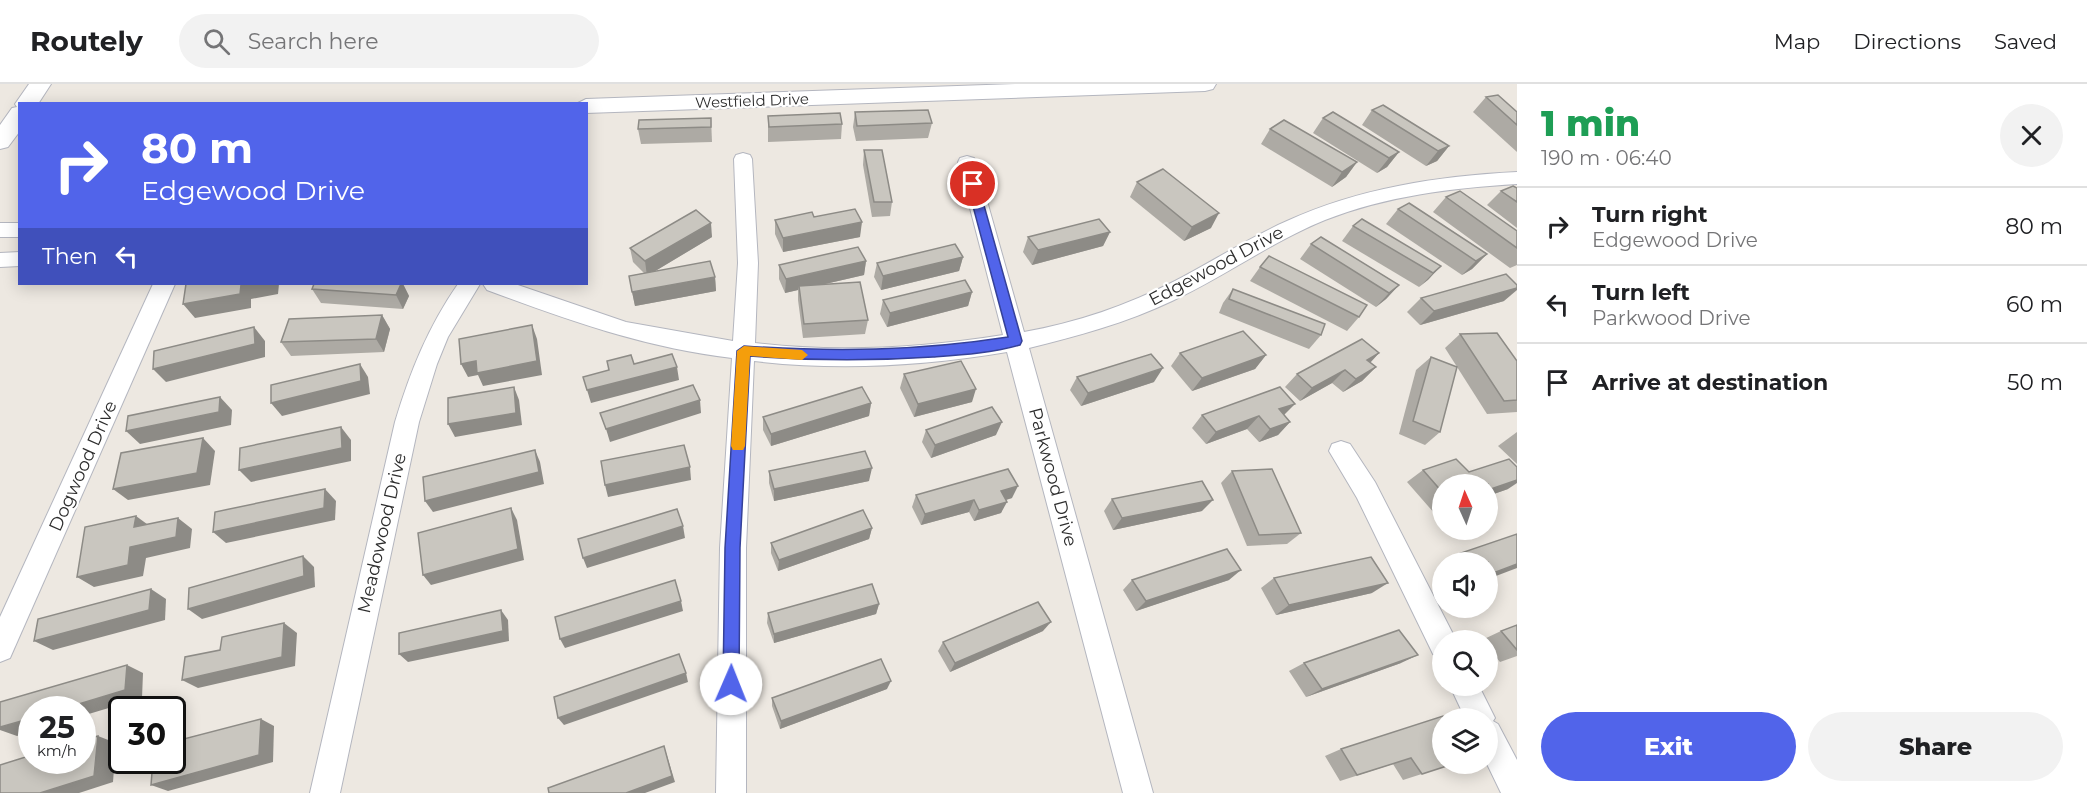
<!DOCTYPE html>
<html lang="en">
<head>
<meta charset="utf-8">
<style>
  :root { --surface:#fff; --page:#f2f2f2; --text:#202124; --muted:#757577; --line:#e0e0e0; --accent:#5164ea }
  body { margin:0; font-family:Montserrat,sans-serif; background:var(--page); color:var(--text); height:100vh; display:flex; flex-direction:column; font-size:22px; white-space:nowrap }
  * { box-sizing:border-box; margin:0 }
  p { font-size:20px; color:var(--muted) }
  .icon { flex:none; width:33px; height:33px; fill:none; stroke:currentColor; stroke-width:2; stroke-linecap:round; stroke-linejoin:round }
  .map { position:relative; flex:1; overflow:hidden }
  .details { display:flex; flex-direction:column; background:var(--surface); width:570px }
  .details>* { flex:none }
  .guide { position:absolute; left:18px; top:18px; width:570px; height:183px; border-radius:0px; box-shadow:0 3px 15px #0003; background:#5164ea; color:#fff; overflow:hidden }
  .needle { width:39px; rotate:357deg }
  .tools { position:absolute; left:1432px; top:390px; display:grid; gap:12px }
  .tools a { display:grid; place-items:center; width:66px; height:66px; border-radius:50%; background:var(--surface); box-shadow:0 3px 15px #0003; font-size:30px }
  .speed { position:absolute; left:18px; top:612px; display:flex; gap:12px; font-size:30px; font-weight:700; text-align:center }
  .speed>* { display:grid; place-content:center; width:78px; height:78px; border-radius:50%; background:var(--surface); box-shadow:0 3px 15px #0003; line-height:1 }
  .speed small { font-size:15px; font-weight:400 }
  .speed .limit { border:3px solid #111; border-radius:9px; background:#fff; color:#111 }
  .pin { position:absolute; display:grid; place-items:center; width:51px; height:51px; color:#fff; margin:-26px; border:3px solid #fff; border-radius:50%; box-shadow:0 2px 6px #0007 }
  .me { position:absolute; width:66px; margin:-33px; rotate:1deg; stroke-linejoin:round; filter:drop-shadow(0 0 4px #0008) }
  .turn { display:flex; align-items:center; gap:21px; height:126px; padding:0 24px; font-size:27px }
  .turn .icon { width:78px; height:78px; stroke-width:2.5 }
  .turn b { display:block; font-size:42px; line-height:51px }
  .then { display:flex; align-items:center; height:57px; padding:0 24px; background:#0003; gap:12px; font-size:22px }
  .round { display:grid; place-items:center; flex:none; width:63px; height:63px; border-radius:32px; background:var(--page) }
  .headline { display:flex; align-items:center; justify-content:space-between; height:102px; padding:0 24px }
  h1 { font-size:36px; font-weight:800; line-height:45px; color:#1e9e55 }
  .action { display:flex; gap:12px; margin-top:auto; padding:12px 24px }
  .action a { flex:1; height:69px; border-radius:36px; background:var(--accent); color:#fff; font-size:24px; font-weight:800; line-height:69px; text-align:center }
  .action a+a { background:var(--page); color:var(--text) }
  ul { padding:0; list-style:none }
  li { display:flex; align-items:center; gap:18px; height:78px; padding:0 24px; border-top:2px solid var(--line) }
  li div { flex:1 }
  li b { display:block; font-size:22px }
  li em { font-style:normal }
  header { display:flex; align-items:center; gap:36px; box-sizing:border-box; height:84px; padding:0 30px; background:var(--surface); border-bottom:2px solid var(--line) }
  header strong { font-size:28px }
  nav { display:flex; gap:33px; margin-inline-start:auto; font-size:21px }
  .search { width:420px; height:54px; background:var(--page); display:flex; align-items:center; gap:15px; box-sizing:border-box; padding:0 21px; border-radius:33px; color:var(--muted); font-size:22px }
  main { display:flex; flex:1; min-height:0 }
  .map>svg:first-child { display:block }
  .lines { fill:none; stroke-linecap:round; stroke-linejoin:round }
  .minor-casing { stroke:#b4b6bf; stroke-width:2 }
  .tertiary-casing { stroke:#b4b6bf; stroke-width:2 }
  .minor { fill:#fff; fill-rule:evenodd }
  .tertiary { fill:#fff; fill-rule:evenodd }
  .wall { fill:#adaaa4 }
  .shaded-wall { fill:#8d8b86 }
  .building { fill:#c9c6bf; stroke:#8d8b86; stroke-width:1.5 }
  .route { fill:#5164ea; stroke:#354198; stroke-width:1.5 }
  .slow { fill:#f59e0b }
  .labels { text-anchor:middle; stroke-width:4.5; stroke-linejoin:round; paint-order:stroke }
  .far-street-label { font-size:15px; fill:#2d2d2d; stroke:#fff }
  .street-label { font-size:18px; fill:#2d2d2d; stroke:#fff }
</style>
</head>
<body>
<header>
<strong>Routely</strong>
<div class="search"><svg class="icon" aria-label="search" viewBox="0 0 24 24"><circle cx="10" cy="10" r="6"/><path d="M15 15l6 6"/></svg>Search here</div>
<nav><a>Map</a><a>Directions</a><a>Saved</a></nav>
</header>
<main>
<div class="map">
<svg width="1517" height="709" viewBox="0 0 1517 709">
  <rect width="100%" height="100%" fill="#ede8e1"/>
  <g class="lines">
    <g class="minor-casing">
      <g id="minor">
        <path d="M743 69 750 71 752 75 758 179 755 259C837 269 921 264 1003 251L958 78 960 74 967 72 974 74 976 78 1024 248C1076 239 1128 221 1175 197 1212 178 1248 154 1287 137 1359 104 1438 92 1517 88V100C1452 104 1386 112 1325 136 1271 158 1224 193 1172 217 1126 239 1077 252 1029 264L1153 709H1123L1007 268C924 282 838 287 754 277L746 464V709H716L720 464 732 274C646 264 567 236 487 206L483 200H515L626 238 733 257 738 179 734 75 736 71Z"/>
        <rect x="0" y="139" width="20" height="14"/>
        <path d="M20 168V182L0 183V169Z"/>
        <path d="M153 200H175L10 574 0 578V533Z"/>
        <path d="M458 200H480L448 253 437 280 419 338 340 709H310L395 338C410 288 428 243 458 200Z"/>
        <path d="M1341 357 1350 360 1375 398 1453 550 1455 556H1443V574L1433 570 1357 414 1329 367 1332 360Z"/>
        <path d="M1450 602H1479L1495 634 1493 637 1498 640 1517 676V709H1501L1487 680 1488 634H1465Z"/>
      </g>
    </g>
    <g class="tertiary-casing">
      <g id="tertiary">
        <path d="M29 0H51L38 20H20V47L8 63 0 65V41L12 24 17 23 15 20Z"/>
        <path d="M1015 0H1216L1213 5 1205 7 586 29V20H576L586 15Z"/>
      </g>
    </g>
    <use href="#minor" class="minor"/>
    <use href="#tertiary" class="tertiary"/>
  </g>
  <g class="wall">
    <path d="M1486 13 1517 28V68L1473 28Z"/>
    <path d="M1372 26 1449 62 1437 77 1426 82 1362 41Z"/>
    <path d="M855 28 932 39 928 54 856 57 853 43Z"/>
    <path d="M768 32 842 40 841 55 768 58Z"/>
    <path d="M711 34 712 58 641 60 638 45Z"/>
    <path d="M1323 34 1399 68 1387 83 1377 89 1313 49Z"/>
    <path d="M1270 45 1357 78 1346 93 1332 103 1261 60Z"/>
    <path d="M864 66 892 118 890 132 872 133 863 81Z"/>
    <path d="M1137 98 1211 144 1184 157 1130 113Z"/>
    <path d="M1517 104V144L1487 121 1501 107Z"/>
    <path d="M1446 113 1517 147V181L1510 184 1433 128Z"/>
    <path d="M1398 125 1487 170 1472 185 1462 191 1386 140Z"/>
    <path d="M814 133 860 153 783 168 775 150V136Z"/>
    <path d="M1353 142 1441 182 1419 203 1342 157Z"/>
    <path d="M1110 148 1103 162 1032 181 1023 168 1028 153Z"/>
    <path d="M712 153 655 187 715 193 716 207 635 222 629 192 644 189 633 178 630 164Z"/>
    <path d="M1311 160 1399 201 1386 215 1376 223 1300 175Z"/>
    <path d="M963 173 959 187 881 206 874 193 877 179Z"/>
    <path d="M866 177 864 191 821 201 868 236 865 250 803 254 798 216V206L785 209 779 195V181Z"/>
    <path d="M1260 183 1359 233 1347 247 1250 197Z"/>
    <path d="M314 200H403L409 212 403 225 321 219 312 205Z"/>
    <path d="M1233 205 1321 251 1309 265 1219 229 1223 219Z"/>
    <path d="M972 208 968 222 887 243 880 230 883 216Z"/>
    <path d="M1421 214 1504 217 1420 241 1407 228Z"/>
    <path d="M382 231 390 245 384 268 291 272 281 258Z"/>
    <path d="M1460 250 1517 277V328L1487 330 1445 264Z"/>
    <path d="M1180 269 1266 271 1255 285 1192 307 1171 282Z"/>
    <path d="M1379 269 1370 279 1376 283 1362 297 1343 308 1332 299 1300 317 1285 303 1297 290Z"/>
    <path d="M1431 273 1440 348 1425 361 1399 350 1416 286Z"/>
    <path d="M904 290 972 318 914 333 900 304Z"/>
    <path d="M1077 293 1154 298 1081 322 1070 306Z"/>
    <path d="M871 319 869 332 771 362 763 346V333Z"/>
    <path d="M1202 331H1284L1290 338 1278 351 1259 358 1247 345 1206 360 1192 344Z"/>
    <path d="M926 346 996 351 931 374 922 358Z"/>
    <path d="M1517 348V380L1498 362Z"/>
    <path d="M1423 386 1469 388 1508 405 1488 412V400H1443V427L1435 430 1407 398Z"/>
    <path d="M769 387 869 397 774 417 769 399Z"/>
    <path d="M1232 387 1301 449 1287 460 1247 462 1221 399Z"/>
    <path d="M916 411 1012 414 1006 416 1001 429 974 437 969 428 921 441 912 423Z"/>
    <path d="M1112 415 1202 427 1113 446 1104 427Z"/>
    <path d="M872 444 869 455 778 487 771 469V459Z"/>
    <path d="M1458 470 1488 478H1444Z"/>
    <path d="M1274 494 1372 509 1276 531 1261 504Z"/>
    <path d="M1132 496H1229L1136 527 1123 506Z"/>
    <path d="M879 520 876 530 774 559 767 539 768 529Z"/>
    <path d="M1517 541V572L1500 578 1488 564V556H1482L1501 547Z"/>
    <path d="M1043 547 950 588 938 567 943 558Z"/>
    <path d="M1304 579H1401L1306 613 1289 587Z"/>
    <path d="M887 605 780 645 772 622V614Z"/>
    <path d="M1442 662 1453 680 1403 696 1393 680 1340 697 1325 672 1341 665Z"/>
  </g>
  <g class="shaded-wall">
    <path d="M1449 62 1437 77 1426 82 1438 67Z"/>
    <path d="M1399 68 1387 83 1377 89 1389 74Z"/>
    <path d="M1357 78 1346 93 1332 103 1342 88Z"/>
    <path d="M1219 129 1211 144 1184 157 1192 143Z"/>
    <path d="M862 138 860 153 783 168V154Z"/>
    <path d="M711 139 712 153 647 192 645 177Z"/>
    <path d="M1110 148 1103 162 1032 181 1038 166Z"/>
    <path d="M1487 170 1472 185 1462 191 1476 177Z"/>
    <path d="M963 173 959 187 881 206 883 192Z"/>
    <path d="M866 177 864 191 799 206V202L798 206 785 209 786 195Z"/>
    <path d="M1441 182 1428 196 1419 203 1433 189Z"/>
    <path d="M715 193 716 207 635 222 632 208Z"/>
    <path d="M249 200H279L278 210 251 215V224L195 234 183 220 241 201Z"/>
    <path d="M401 200H403L409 212 403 225 396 211Z"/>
    <path d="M1399 201 1386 215 1376 223 1389 209Z"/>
    <path d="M1517 204V206L1504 217 1420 241 1434 227Z"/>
    <path d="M972 208 968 222 887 243 890 229Z"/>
    <path d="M382 231 390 245 384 268 376 255Z"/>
    <path d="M532 241 537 255 542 291 483 302 478 291 468 293 461 280Z"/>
    <path d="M254 243 265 257V273L166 298 153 285Z"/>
    <path d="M1379 269 1366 283 1367 276Z"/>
    <path d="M1266 271 1255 285 1192 307 1202 294Z"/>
    <path d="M360 280 368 293 370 310 282 332 271 319Z"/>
    <path d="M677 283 679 296 591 319 587 306Z"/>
    <path d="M1376 283 1362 297 1343 308 1356 295Z"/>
    <path d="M1163 284 1154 298 1081 322 1088 309Z"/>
    <path d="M1345 286 1332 299 1300 317 1312 304Z"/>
    <path d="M514 303 519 316 522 341 455 353 448 340Z"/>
    <path d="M976 305 972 318 914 333 918 320Z"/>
    <path d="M220 313 232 326 231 341 140 360 126 347Z"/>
    <path d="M700 316 701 329 610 358 606 345Z"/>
    <path d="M871 319 869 332 771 362V350Z"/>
    <path d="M1295 320 1283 332 1279 325Z"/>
    <path d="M1259 332 1247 345 1206 360 1216 348Z"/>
    <path d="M1002 338 996 351 931 374 935 361Z"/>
    <path d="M1290 338 1278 351 1259 358 1270 345Z"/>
    <path d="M341 343 351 356V377L251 398 239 386Z"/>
    <path d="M203 354 215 367 210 401 128 416 113 405Z"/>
    <path d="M535 366 540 378 544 400 433 428 425 417Z"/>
    <path d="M690 383 691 396 608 413 605 401Z"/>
    <path d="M872 384 869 397 774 417V405Z"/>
    <path d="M1517 396V399L1508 405 1488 412V406Z"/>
    <path d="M1018 402 1012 414 995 419 1001 407Z"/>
    <path d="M325 405 336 417 335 436 226 459 213 448Z"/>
    <path d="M974 416 969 428 921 441 925 430Z"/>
    <path d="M1213 416 1202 427 1113 446 1122 434Z"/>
    <path d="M1007 418 1001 429 974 437 979 426Z"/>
    <path d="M511 424 517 436 524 476 431 501 423 491Z"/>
    <path d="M136 432 151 443H134Z"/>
    <path d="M178 434 192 445 190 464 146 474 143 492 94 503 77 493 130 463Z"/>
    <path d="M683 442 685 454 587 484 583 474Z"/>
    <path d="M872 444 869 455 778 487 779 476Z"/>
    <path d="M303 472 314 483 315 503 202 535 188 525Z"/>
    <path d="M1517 480V484L1488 495V491Z"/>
    <path d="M1241 486 1229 496 1136 527 1146 517Z"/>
    <path d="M1388 499 1372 509 1276 531 1289 521Z"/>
    <path d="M151 505 166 515 165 536 53 566 34 557Z"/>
    <path d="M681 517 683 527 565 564 560 555Z"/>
    <path d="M879 520 876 530 774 559V550Z"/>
    <path d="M501 526 508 536 509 557 408 578 399 570Z"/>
    <path d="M1051 538 1043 547 950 588 955 579Z"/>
    <path d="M284 539 297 549 295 582 198 604 182 596Z"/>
    <path d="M1418 571 1401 579 1306 613 1322 605Z"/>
    <path d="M127 581 143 589 142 614 82 632V626H59Z"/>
    <path d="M686 589 688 598 564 641 558 634Z"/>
    <path d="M891 597 887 605 780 645 781 637Z"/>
    <path d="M32 634V647L17 652 0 646V643Z"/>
    <path d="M261 635 274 642 273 678 168 707 151 701Z"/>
    <path d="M98 652 116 659 113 698 79 709H40Z"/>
    <path d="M664 662 675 698 645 709H626Z"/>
  </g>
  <g class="building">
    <path d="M1498 11 1517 28V41L1486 13Z"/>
    <path d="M1383 21 1449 62 1438 67 1372 26Z"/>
    <path d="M928 26 932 39 857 42 855 28Z"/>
    <path d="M1333 28 1399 68 1389 74 1323 34Z"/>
    <path d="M840 29 842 40 769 43 768 32Z"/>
    <path d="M711 34V43L638 45 639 36Z"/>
    <path d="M1284 36 1357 78 1342 88 1270 45Z"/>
    <path d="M864 66H882L892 118H874Z"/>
    <path d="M1163 85 1219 129 1192 143 1137 98Z"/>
    <path d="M1513 102 1517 104V118L1501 107Z"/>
    <path d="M1460 107 1517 147V164L1446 113Z"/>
    <path d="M1409 119 1487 170 1476 177 1398 125Z"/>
    <path d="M855 125 862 138 783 154 775 136 812 128 814 133Z"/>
    <path d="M696 126 711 139 645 177 630 164Z"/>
    <path d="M1099 135 1110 148 1038 166 1028 153Z"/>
    <path d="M1362 135 1441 182 1433 189 1353 142Z"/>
    <path d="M1321 153 1399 201 1389 209 1311 160Z"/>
    <path d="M955 160 963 173 883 192 877 179Z"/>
    <path d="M858 163 866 177 786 195 779 181Z"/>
    <path d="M1269 172 1367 221 1359 233 1260 183Z"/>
    <path d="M710 177 715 193 632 208 629 192Z"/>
    <path d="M1506 190 1517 201V204L1434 227 1421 214Z"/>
    <path d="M965 196 972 208 890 229 883 216Z"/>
    <path d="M860 198 868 236 804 240 799 202Z"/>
    <path d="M186 200H249L241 201 240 210 183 220Z"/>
    <path d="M314 200H401L396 211 312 205Z"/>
    <path d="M1233 205 1325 240 1321 251 1229 215Z"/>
    <path d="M382 231 376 255 281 258 289 235Z"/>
    <path d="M532 241 537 277 477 289 476 277 461 280 459 255Z"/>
    <path d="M254 243 255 260 153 285 154 267Z"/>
    <path d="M1243 247 1266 271 1202 294 1180 269Z"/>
    <path d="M1497 249 1517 277V316L1504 317 1460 250Z"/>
    <path d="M1362 255 1379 269 1367 276 1376 283 1356 295 1345 286 1312 304 1297 290Z"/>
    <path d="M672 270 677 283 587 306 583 293 609 286 607 277 631 271 634 280Z"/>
    <path d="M1151 270 1163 284 1088 309 1077 293Z"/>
    <path d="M1431 273 1457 283 1440 348 1413 337Z"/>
    <path d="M961 277 976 305 918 320 904 290Z"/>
    <path d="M360 280 361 297 271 319V301Z"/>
    <path d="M693 301 700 316 606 345 600 329Z"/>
    <path d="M514 303 516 329 448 340V314Z"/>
    <path d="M862 303 871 319 771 350 763 333Z"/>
    <path d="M1280 303 1295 320 1279 325 1290 338 1270 345 1259 332 1216 348 1202 331Z"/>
    <path d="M220 313 219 328 126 347 128 332Z"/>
    <path d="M992 323 1002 338 935 361 926 346Z"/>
    <path d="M341 343 342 364 239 386 240 364Z"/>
    <path d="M203 354 197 389 113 405 121 369Z"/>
    <path d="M684 361 690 383 605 401 601 377Z"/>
    <path d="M535 366 539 388 425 417 423 393Z"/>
    <path d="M865 367 872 384 774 405 769 387Z"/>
    <path d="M1456 375 1469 388 1509 375 1517 383V396L1488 406V400H1443V409L1423 386Z"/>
    <path d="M1008 385 1018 402 1001 407 1007 418 979 426 974 416 925 430 916 411Z"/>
    <path d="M1272 385 1301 449 1259 451 1232 387Z"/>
    <path d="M1202 397 1213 416 1122 434 1112 415Z"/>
    <path d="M325 405 324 424 213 448 215 428Z"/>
    <path d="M511 424 518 465 423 491 418 449Z"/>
    <path d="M677 425 683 442 583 474 578 455Z"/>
    <path d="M863 426 872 444 779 476 771 459Z"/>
    <path d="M136 432 134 443 178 434 176 453 130 463 128 481 77 493 85 443Z"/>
    <path d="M1517 450V480L1488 491V478H1465L1458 470Z"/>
    <path d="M1227 465 1241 486 1146 517 1132 496Z"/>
    <path d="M303 472 304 492 188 525 189 504Z"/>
    <path d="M1371 473 1388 499 1289 521 1274 494Z"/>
    <path d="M675 496 681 517 560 555 555 533Z"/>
    <path d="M872 500 879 520 774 550 768 529Z"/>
    <path d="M151 505 149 526 34 557 38 535Z"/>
    <path d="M1038 518 1051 538 955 579 943 558Z"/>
    <path d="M501 526 503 547 399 570V549Z"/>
    <path d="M284 539 282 573 182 596 185 573 220 566 222 553Z"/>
    <path d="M1517 541V566L1501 547Z"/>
    <path d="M1399 546 1418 571 1322 605 1304 579Z"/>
    <path d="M679 570 686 589 558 634 554 613Z"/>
    <path d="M881 575 891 597 781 637 772 614Z"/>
    <path d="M127 581 125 606 59 626H32V634L0 643V618Z"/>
    <path d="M1443 632 1445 634H1443V661L1442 662 1443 663V680H1453L1422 690 1411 674 1357 691 1341 665Z"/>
    <path d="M261 635 259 671 151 701 153 676H172V658Z"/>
    <path d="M98 652 94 692 40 709H0V681L32 671V676H82V656Z"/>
    <path d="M664 662 672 692 626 709H549L548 704Z"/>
  </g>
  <path class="route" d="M973 97 978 100 1022 257 1020 261C993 269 961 271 933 273 872 277 812 277 750 272L740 464 739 600 737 606 731 609 725 606 723 600 725 464 737 267 744 262C834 268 918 267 1008 253L967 100Z"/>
  <path class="slow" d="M744 262 802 266 808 271 802 276 750 272 745 362 743 366H733L731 362 737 267Z"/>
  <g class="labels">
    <g class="far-street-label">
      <text transform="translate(752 17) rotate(-2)" y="5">Westfield Drive</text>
    </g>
    <g class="street-label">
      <text transform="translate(1216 182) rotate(-28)" y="6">Edgewood Drive</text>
      <text transform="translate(83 382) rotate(-66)" y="6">Dogwood Drive</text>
      <text transform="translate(1053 393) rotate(75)" y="6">Parkwood Drive</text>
      <text transform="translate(382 449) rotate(-77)" y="6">Meadowood Drive</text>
    </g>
  </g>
</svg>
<div class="tools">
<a><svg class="needle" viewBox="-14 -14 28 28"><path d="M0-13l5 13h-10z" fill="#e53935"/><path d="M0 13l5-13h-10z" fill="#757577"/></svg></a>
<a><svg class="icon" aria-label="sound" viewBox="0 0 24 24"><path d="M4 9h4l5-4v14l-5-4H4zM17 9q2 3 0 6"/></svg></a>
<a><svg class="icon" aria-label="search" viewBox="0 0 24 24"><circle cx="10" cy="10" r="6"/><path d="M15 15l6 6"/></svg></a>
<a><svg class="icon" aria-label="layers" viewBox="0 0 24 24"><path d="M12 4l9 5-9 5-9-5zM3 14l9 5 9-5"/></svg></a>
</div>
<div class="speed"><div>25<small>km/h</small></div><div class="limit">30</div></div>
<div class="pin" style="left:973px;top:100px;background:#d93025"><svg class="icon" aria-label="arrive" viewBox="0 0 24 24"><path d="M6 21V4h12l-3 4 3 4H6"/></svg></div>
<svg class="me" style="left:731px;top:600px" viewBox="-20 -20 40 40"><circle r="19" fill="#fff"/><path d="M0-13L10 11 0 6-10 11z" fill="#5164ea"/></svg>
<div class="guide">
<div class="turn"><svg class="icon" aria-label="right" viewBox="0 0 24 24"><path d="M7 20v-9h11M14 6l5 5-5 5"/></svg><div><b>80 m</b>Edgewood Drive</div></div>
<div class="then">Then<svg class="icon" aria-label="left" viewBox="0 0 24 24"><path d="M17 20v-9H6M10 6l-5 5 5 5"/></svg></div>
</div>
</div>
<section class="details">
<div class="headline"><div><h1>1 min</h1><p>190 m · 06:40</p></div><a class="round"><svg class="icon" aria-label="close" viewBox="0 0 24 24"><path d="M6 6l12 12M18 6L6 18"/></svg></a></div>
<ul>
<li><svg class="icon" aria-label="right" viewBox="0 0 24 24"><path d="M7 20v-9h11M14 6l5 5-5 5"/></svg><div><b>Turn right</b><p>Edgewood Drive</p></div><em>80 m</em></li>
<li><svg class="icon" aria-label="left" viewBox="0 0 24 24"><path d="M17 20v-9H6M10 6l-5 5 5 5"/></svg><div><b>Turn left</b><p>Parkwood Drive</p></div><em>60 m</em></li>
<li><svg class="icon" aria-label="arrive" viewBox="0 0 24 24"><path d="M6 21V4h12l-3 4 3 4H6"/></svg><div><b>Arrive at destination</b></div><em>50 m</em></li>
</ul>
<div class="action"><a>Exit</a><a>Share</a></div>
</section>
</main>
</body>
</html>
